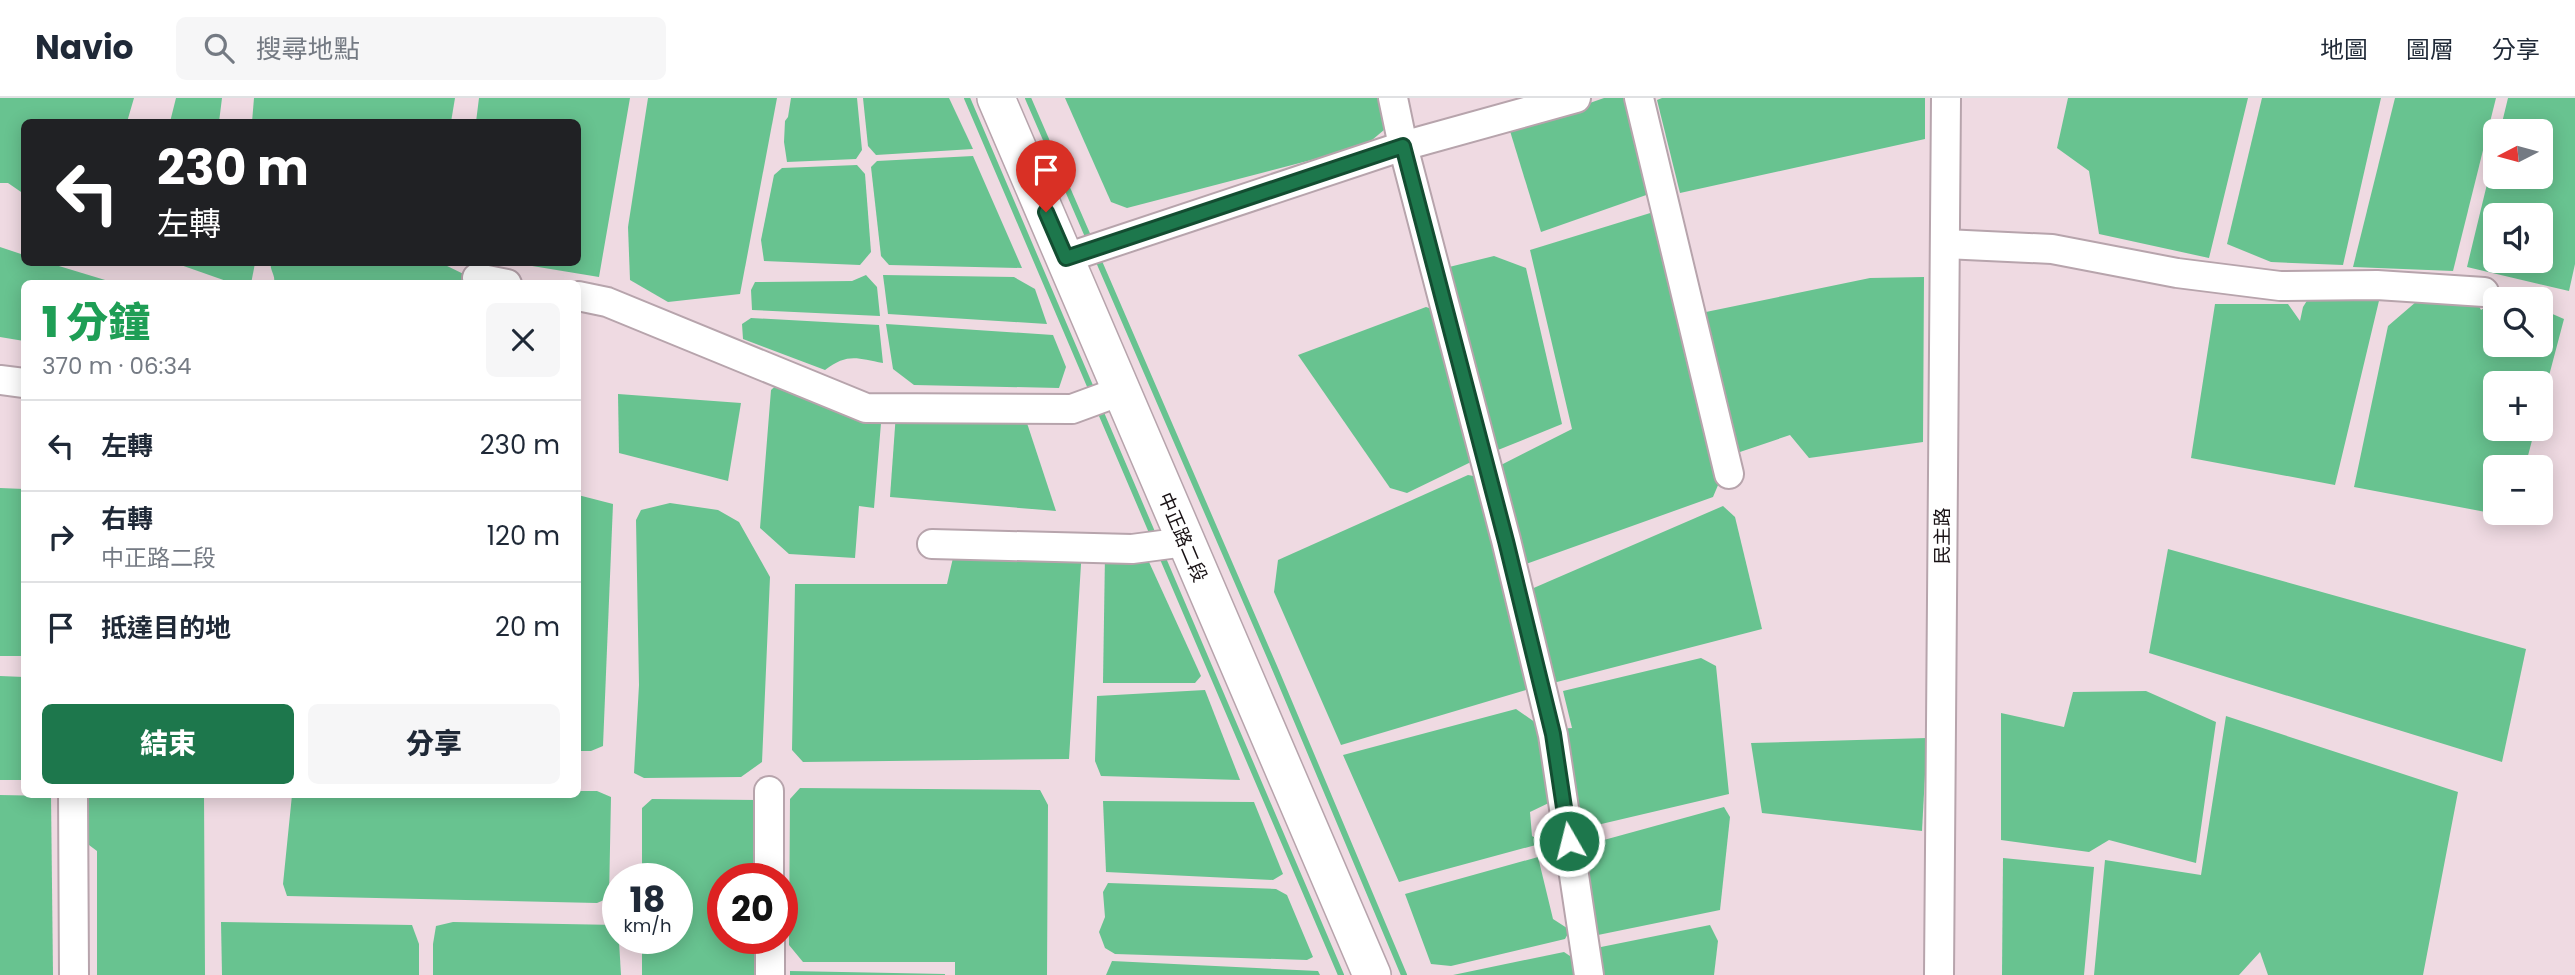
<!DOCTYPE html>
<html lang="zh-TW">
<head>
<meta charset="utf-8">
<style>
  :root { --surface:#fff; --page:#f6f6f7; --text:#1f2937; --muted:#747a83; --line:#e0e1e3; --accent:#1d774c }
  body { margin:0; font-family:Poppins,"Noto Sans TC",sans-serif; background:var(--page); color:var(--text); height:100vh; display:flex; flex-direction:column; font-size:26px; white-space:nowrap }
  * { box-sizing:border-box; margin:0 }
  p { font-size:23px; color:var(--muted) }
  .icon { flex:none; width:38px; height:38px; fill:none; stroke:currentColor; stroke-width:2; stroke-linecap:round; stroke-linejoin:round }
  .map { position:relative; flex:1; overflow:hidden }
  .details { position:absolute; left:21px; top:182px; width:560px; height:518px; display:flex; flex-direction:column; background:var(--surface); border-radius:10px; box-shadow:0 4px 18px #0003 }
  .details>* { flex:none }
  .top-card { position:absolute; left:21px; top:21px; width:560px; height:147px; border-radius:10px; box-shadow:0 4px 18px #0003; background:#202124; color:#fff; overflow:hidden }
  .needle { width:46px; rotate:264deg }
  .tools { position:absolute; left:2483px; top:21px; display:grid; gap:14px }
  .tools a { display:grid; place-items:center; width:70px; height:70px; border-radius:10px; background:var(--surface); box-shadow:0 4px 18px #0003; font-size:35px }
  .speed { position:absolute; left:602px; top:765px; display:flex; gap:14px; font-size:35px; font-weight:700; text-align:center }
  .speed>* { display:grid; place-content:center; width:91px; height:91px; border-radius:50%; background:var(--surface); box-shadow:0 4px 18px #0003; line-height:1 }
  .speed small { font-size:18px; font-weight:400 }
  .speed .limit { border:10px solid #d22; background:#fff; color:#111 }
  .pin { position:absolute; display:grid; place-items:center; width:60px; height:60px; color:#fff; margin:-72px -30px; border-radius:50% 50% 50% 0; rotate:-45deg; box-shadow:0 0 7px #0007 }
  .pin .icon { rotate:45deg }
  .me { position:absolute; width:77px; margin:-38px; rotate:352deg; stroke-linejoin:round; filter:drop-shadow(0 0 5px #0008) }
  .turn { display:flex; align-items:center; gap:24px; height:147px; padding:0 21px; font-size:32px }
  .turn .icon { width:91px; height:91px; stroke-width:2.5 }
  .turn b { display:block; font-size:49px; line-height:60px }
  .round { display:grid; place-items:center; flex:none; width:74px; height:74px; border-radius:10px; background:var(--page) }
  .headline { display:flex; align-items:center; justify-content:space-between; height:119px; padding:0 21px }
  h1 { font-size:42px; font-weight:800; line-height:52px; color:#1e9e55 }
  .button { display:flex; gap:14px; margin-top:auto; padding:14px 21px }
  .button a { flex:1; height:80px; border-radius:10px; background:var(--accent); color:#fff; font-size:28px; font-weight:800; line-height:80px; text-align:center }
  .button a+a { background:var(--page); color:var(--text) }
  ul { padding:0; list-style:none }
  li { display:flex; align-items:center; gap:21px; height:91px; padding:0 21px; border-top:2px solid var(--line) }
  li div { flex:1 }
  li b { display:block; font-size:26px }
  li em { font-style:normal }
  header { display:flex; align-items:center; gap:42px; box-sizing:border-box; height:98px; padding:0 35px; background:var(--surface); border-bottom:2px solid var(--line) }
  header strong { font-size:33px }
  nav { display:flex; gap:38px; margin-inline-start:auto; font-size:24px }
  .search { width:490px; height:63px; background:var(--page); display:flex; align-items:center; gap:18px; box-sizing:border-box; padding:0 24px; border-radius:10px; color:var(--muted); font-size:26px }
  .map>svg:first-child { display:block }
  .water { fill:#68c390; fill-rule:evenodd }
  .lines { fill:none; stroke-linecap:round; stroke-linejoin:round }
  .stream { stroke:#68c390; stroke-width:6 }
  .minor-casing { stroke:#b7a4ac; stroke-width:32 }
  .major-casing { stroke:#b7a4ac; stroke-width:40 }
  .minor { stroke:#fff; stroke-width:28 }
  .major { stroke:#fff; stroke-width:37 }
  .route-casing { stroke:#134d31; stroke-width:18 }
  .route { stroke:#1d774c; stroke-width:12 }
  .labels { text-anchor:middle; stroke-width:7; stroke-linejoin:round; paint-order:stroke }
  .street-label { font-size:19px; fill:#181114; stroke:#fff }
</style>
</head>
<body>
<header>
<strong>Navio</strong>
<div class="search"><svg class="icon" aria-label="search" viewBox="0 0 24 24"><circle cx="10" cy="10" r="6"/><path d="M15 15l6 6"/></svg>搜尋地點</div>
<nav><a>地圖</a><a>圖層</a><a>分享</a></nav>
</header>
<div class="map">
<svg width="2575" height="877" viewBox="0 0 2575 877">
  <rect width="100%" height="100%" fill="#efdae2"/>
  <g class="water">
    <path d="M0 0H134L127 24H24V96L8 85H0Z"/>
    <path d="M176 0H222L219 24H170Z"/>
    <path d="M254 0H455L451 24H252Z"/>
    <path d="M479 0H630L599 179 514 165 578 164V24H476Z"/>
    <path d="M648 0H777L740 196 668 204 630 182 628 129Z"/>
    <path d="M791 0H857L862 52 856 61 787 64 784 44 785 23 788 19Z"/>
    <path d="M863 0H949L973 51 876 57 868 48Z"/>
    <path d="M1065 0H1386L1391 26 1365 48 1127 110 1111 104Z"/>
    <path d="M1604 0H1631L1652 95 1541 134 1510 33Z"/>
    <path d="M1662 0H1925V41L1680 95 1657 2Z"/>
    <path d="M2068 0H2248L2209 160 2099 136 2089 73 2057 50Z"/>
    <path d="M2262 0H2381L2343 167 2271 164 2227 146Z"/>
    <path d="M2395 0H2496L2453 173 2353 169Z"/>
    <path d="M2508 0H2575V166L2569 193 2467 169 2495 53 2496 79H2541V33H2500ZM2496 117H2541V163H2496Z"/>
    <path d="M973 58 1022 170 889 167 881 158 871 69 877 63Z"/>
    <path d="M857 67 865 76 871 154 860 167 764 163 761 142 774 77 782 70Z"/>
    <path d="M1660 112 1724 373 1713 399 1526 466 1497 369 1572 331 1530 152Z"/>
    <path d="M0 149 24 157V164L49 165 115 185 24 186V243L0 239Z"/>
    <path d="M1494 158 1526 170 1562 326 1498 352 1449 169Z"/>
    <path d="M271 164 441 165 482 185H274C276 177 269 172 271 164Z"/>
    <path d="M175 165H255L251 186 232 185Z"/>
    <path d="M866 177 877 189 880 218 752 212 751 192 755 184 852 183Z"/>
    <path d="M883 177 1014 179 1035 191 1047 226 888 216Z"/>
    <path d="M1924 179 1923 344 1809 360 1790 337 1737 355 1701 215 1870 180Z"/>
    <path d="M2383 186 2335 387 2191 360 2215 206H2288L2300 223 2303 209 2315 190Z"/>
    <path d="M2431 191 2474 198 2481 212 2495 202 2496 247H2541V211L2564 221 2541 308V285H2496V331H2535L2525 369H2496V415H2513L2512 419 2354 389 2388 228Z"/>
    <path d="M1426 209 1438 213 1471 364 1407 395 1390 390 1298 257Z"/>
    <path d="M751 220 879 227 883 265C857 260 847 255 825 272L743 241 742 226Z"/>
    <path d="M886 226 1053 237 1066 269 1059 290 914 287 893 271Z"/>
    <path d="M781 283 882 313 874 410 859 408 855 460 789 456 760 430 771 292Z"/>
    <path d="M618 296 741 305 728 383 619 355Z"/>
    <path d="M896 315 1024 316 1056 413 890 399Z"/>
    <path d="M1468 377 1479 379 1536 589 1341 647 1274 494 1278 462Z"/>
    <path d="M0 390 24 391V558H0Z"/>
    <path d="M578 397 613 406 603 648 591 653H578Z"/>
    <path d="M670 405 718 412 739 424 770 479 762 664 741 679 644 680 634 675 639 587 636 422 641 412Z"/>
    <path d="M1723 408 1735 419 1762 531 1553 585 1529 492Z"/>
    <path d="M958 438 1082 450 1069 661 803 664 792 652 795 486H947Z"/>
    <path d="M2168 451 2526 551 2502 664 2149 555Z"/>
    <path d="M1105 456 1144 459 1149 464 1201 578 1195 585H1103Z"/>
    <path d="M1701 560 1716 568 1729 696 1580 731 1558 631 1572 630 1563 593Z"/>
    <path d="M0 578 24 579V682H0Z"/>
    <path d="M1205 592 1240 682 1101 678 1095 663 1097 598Z"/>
    <path d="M2146 593 2216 624 2196 765 2109 742 2089 754 2001 742V615L2064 629 2073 594Z"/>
    <path d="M1516 611 1539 627 1555 702 1530 714 1532 738 1543 745 1399 784 1343 657Z"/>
    <path d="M2226 618 2458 694 2423 877H2268L2260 854 2239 877H2094L2105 762 2201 777Z"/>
    <path d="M1927 640 1922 733 1762 715 1751 645Z"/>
    <path d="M800 690 1040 692 1048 707 1047 877H955V864H803L789 847 790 701Z"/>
    <path d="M578 693H597L611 699 609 800 597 805 287 798 283 786 292 697 578 696Z"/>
    <path d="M0 697 51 698 53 877H0Z"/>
    <path d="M87 697H204L205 877H97V753L89 747Z"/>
    <path d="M652 701 757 702 756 780H723V840H756V877H642V840H677V780H642V710Z"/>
    <path d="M1103 703 1254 704 1283 776 1273 782 1106 774Z"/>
    <path d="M1724 709 1730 719 1720 812 1598 837 1590 828 1582 748Z"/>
    <path d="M1538 759 1553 821 1570 832 1565 841 1451 868 1431 866 1405 796Z"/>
    <path d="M2003 760 2094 769 2084 877H2002Z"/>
    <path d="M1108 785 1276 791 1287 797 1313 859 1307 862 1115 856 1105 850 1099 834 1105 819 1103 794Z"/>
    <path d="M221 824 412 827 419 846V877H222Z"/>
    <path d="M453 824 618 827 621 877H433V846L436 828Z"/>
    <path d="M1710 827 1718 843 1714 877H1597L1595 863 1601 849Z"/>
    <path d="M1564 854 1576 862 1578 877H1453Z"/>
    <path d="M1112 863 1318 873 1320 877H1106Z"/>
    <path d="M790 873 945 876V877H790Z"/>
  </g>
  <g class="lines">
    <g class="stream">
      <path d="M967 0 1093 295"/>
      <path d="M1028 0 1090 143"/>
      <path d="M1097 159 1276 573 1404 877"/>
      <path d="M1098 308 1154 439"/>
      <path d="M1161 456 1341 877"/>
    </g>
    <g class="minor-casing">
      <g id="minor">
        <path d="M1393 0 1403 48 1506 442 1553 637 1589 877"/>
        <path d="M1639 0 1729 376"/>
        <path d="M1945 146 2052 151 2177 175 2280 188 2377 187 2484 194"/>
        <path d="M1066 160 1403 48 1576 0"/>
        <path d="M477 180 507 186"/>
        <path d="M578 198 607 204 866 310 1072 311 1121 293"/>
        <path d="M0 282 24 285"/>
        <path d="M932 446 1132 451 1185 444"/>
        <path d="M769 693V780"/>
        <path d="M73 696 74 877"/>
        <path d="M770 840V877"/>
        <path d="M1939 877 1946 0"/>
      </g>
    </g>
    <g class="major-casing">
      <path id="major" d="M996 0 1372 877"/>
    </g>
    <use href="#minor" class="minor"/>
    <use href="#major" class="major"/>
  </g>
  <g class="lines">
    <g class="route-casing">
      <path id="route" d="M1046 114 1066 160 1403 48 1506 443 1553 636 1569 743"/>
    </g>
    <use href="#route" class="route"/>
  </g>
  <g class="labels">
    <g class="street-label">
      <text transform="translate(1942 438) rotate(-90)" y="7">民主路</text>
      <text transform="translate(1183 439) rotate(67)" y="7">中正路二段</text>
    </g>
  </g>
</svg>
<div class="tools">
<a><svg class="needle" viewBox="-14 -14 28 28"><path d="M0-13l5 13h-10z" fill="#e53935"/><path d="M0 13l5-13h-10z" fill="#747a83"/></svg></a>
<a><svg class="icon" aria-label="sound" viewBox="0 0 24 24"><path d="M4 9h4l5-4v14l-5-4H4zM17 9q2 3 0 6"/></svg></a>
<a><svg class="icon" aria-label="search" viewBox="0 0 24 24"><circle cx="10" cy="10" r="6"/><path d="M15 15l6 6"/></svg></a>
<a>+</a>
<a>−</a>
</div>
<div class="speed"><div>18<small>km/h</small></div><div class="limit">20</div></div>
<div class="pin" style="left:1046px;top:114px;background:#d93025"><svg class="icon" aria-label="arrive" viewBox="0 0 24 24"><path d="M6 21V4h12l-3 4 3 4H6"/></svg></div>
<svg class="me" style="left:1569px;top:743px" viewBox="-20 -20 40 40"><circle r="17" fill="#1d774c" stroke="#fff" stroke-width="3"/><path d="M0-11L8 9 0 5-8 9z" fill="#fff"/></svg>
<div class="top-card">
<div class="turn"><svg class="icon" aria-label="left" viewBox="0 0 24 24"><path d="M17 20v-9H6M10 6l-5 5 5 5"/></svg><div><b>230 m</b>左轉</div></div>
</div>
<section class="details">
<div class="headline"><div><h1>1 分鐘</h1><p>370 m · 06:34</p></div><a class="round"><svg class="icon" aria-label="close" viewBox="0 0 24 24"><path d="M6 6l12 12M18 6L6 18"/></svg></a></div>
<ul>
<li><svg class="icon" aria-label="left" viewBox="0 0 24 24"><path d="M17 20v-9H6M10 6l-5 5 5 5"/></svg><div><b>左轉</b></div><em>230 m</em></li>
<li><svg class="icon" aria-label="right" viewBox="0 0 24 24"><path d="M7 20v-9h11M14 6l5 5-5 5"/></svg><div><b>右轉</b><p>中正路二段</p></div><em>120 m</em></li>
<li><svg class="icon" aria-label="arrive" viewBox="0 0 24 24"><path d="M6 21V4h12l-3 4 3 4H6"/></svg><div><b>抵達目的地</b></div><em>20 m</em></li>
</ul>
<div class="button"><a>結束</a><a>分享</a></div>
</section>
</div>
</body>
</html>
